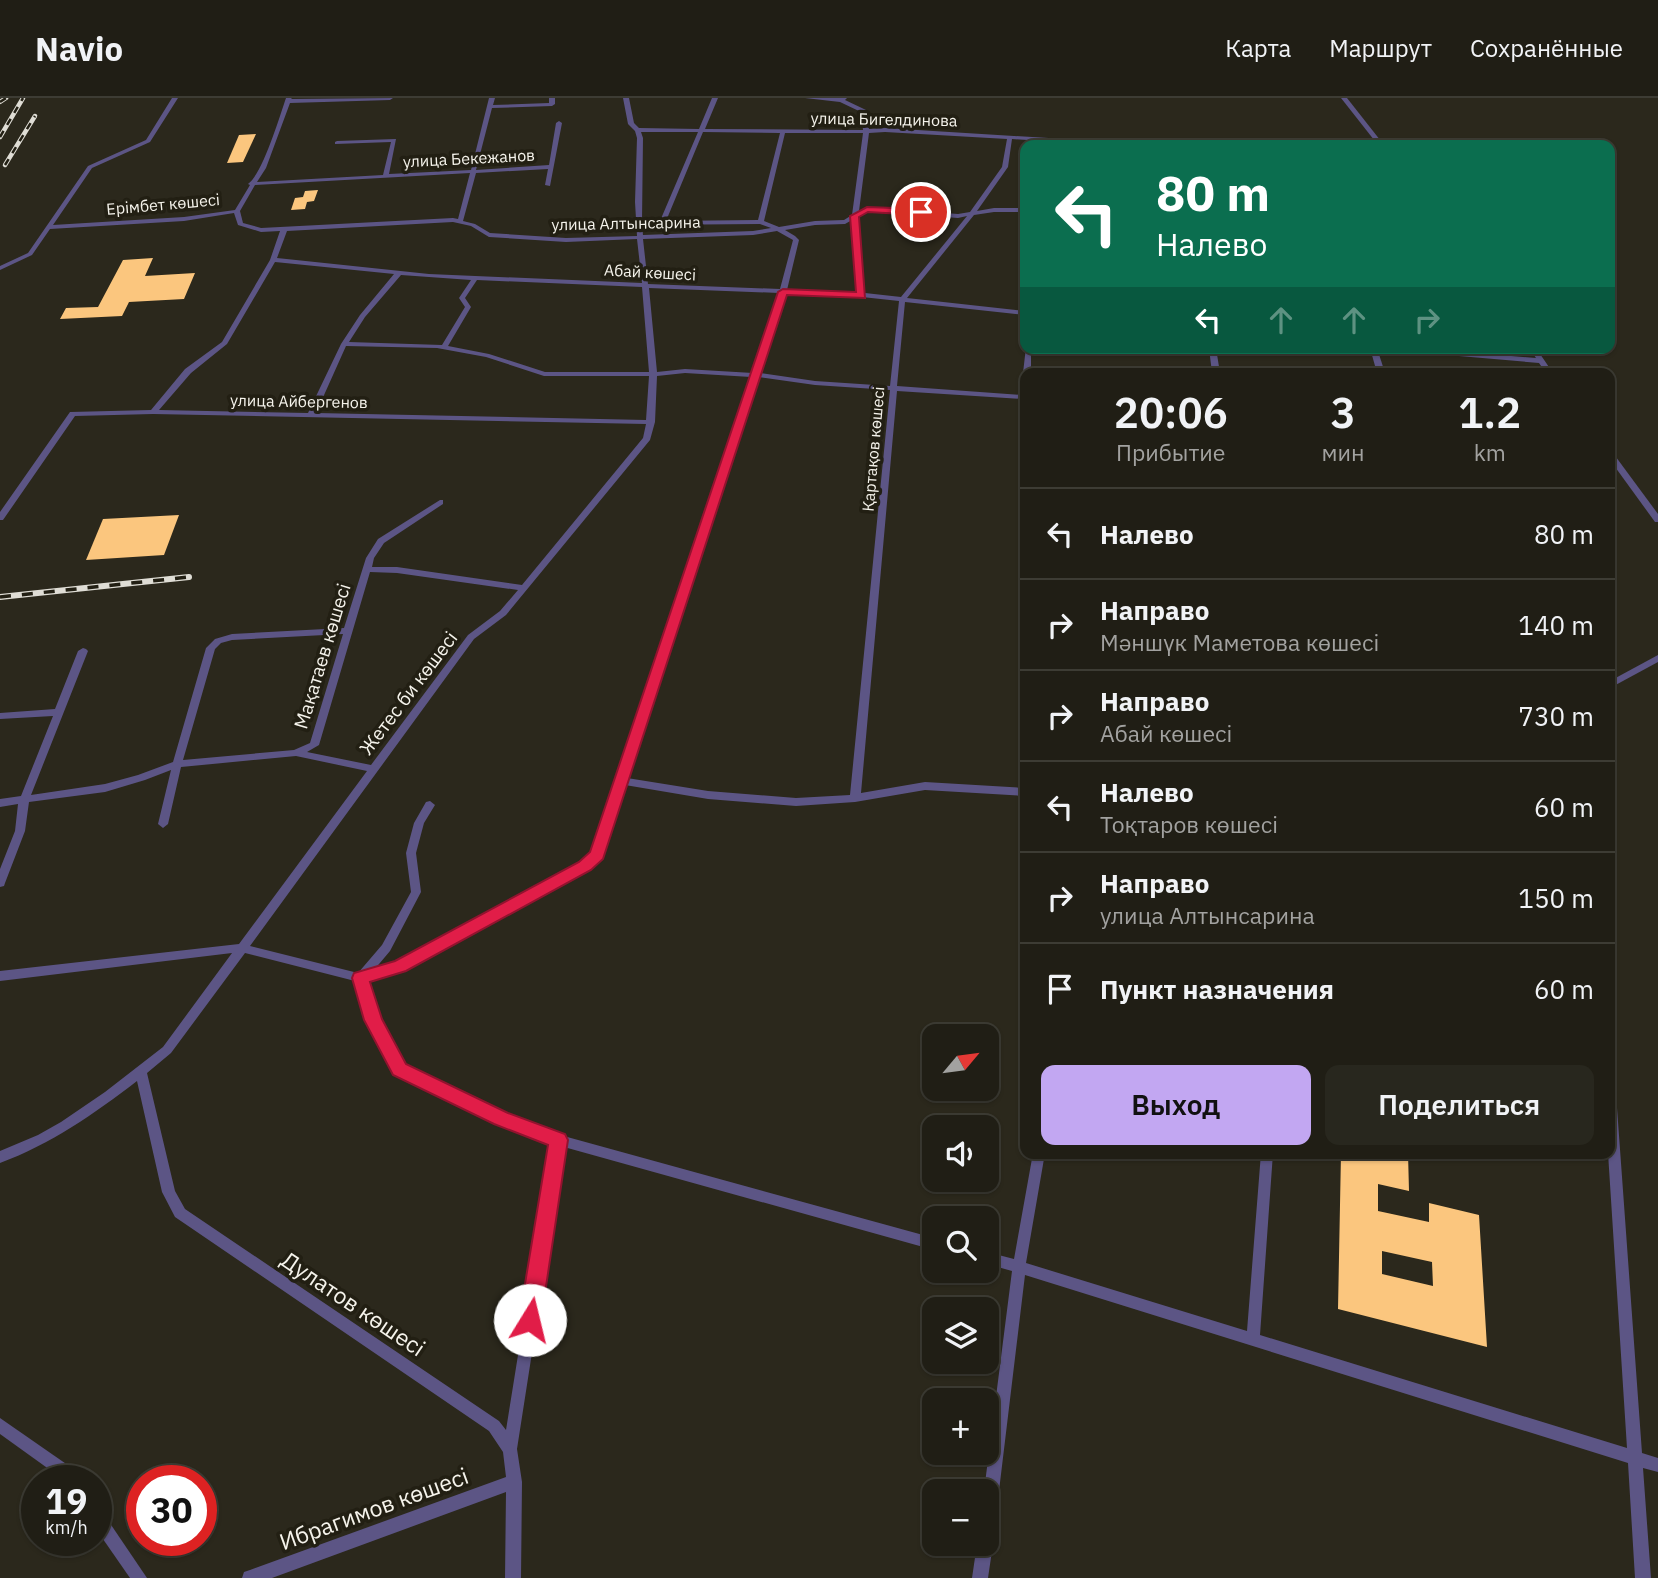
<!DOCTYPE html>
<html lang="ru">
<head>
<meta charset="utf-8">
<style>
  :root { --surface:#201e15; --page:#28271e; --text:#f1f3f6; --muted:#a2a2a0; --line:#3d3c34; --accent:#c2a7f2 }
  body { margin:0; font-family:"IBM Plex Sans",sans-serif; background:var(--page); color:var(--text); height:100vh; display:flex; flex-direction:column; font-size:26px; white-space:nowrap }
  * { box-sizing:border-box; margin:0 }
  p { font-size:23px; color:var(--muted) }
  .icon { flex:none; width:38px; height:38px; fill:none; stroke:currentColor; stroke-width:2; stroke-linecap:round; stroke-linejoin:round }
  .map { position:relative; flex:1; overflow:hidden }
  .sheet { position:absolute; left:1020px; top:270px; width:595px; height:791px; display:flex; flex-direction:column; background:var(--surface); border-radius:14px; box-shadow:0 2px 5px #0004,0 0 0 2px var(--line) }
  .sheet>* { flex:none }
  .top-card { position:absolute; left:1020px; top:42px; width:595px; height:214px; border-radius:14px; box-shadow:0 2px 5px #0004,0 0 0 2px var(--line); background:#0b6e4f; color:#fff; overflow:hidden }
  .needle { width:46px; rotate:61deg }
  .buttons { position:absolute; left:922px; top:926px; display:grid; gap:14px }
  .buttons a { display:grid; place-items:center; width:77px; height:77px; border-radius:14px; background:var(--surface); box-shadow:0 2px 5px #0004,0 0 0 2px var(--line); font-size:35px }
  .speed { position:absolute; left:21px; top:1367px; display:flex; gap:14px; font-size:35px; font-weight:700; text-align:center }
  .speed>* { display:grid; place-content:center; width:91px; height:91px; border-radius:50%; background:var(--surface); box-shadow:0 2px 5px #0004,0 0 0 2px var(--line); line-height:1 }
  .speed small { font-size:18px; font-weight:400 }
  .speed .limit { border:10px solid #d22; background:#fff; color:#111 }
  .pin { position:absolute; display:grid; place-items:center; width:60px; height:60px; color:#fff; margin:-30px; border:4px solid #fff; border-radius:50%; box-shadow:0 2px 7px #0007 }
  .me { position:absolute; width:77px; margin:-38px; rotate:9deg; stroke-linejoin:round; filter:drop-shadow(0 0 5px #0008) }
  .turn { display:flex; align-items:center; gap:24px; height:147px; padding:0 21px; font-size:32px }
  .turn .icon { width:91px; height:91px; stroke-width:2.5 }
  .turn b { display:block; font-size:49px; line-height:60px }
  .lanes { display:flex; align-items:center; height:66px; padding:0 21px; background:#0003; justify-content:center; gap:35px; direction:ltr }
  .lanes .off { opacity:.35 }
  .eta { display:flex; justify-content:space-evenly; align-items:center; height:119px; text-align:center }
  .eta b { font-size:42px; font-weight:600; line-height:49px }
  .button { display:flex; gap:14px; margin-top:auto; padding:14px 21px }
  .button a { flex:1; height:80px; border-radius:14px; background:var(--accent); color:#111; font-size:28px; font-weight:600; line-height:80px; text-align:center }
  .button a+a { background:var(--page); color:var(--text) }
  ul { padding:0; list-style:none }
  li { display:flex; align-items:center; gap:21px; height:91px; padding:0 21px; border-top:2px solid var(--line) }
  li div { flex:1 }
  li b { display:block; font-size:26px }
  li em { font-style:normal }
  header { display:flex; align-items:center; gap:42px; box-sizing:border-box; height:98px; padding:0 35px; background:var(--surface); border-bottom:2px solid var(--line) }
  header strong { font-size:33px }
  nav { display:flex; gap:38px; margin-inline-start:auto; font-size:24px }
  .map>svg:first-child { display:block }
  .building { fill:#fbc67e; fill-rule:evenodd }
  .lines { fill:none; stroke-linecap:round; stroke-linejoin:round }
  .minor { fill:#5c5585; fill-rule:evenodd }
  .rail-far1-casing { stroke:#dfddd5; stroke-width:4.5 }
  .rail-casing { stroke:#dfddd5; stroke-width:6 }
  .rail-far1 { stroke:#221f13; stroke-width:2.5; stroke-dasharray:7; stroke-linecap:butt }
  .rail { stroke:#221f13; stroke-width:3.5; stroke-dasharray:11; stroke-linecap:butt }
  .route { fill:#e11d48; stroke:#92132f; stroke-width:2 }
  .labels { text-anchor:middle; stroke-width:7; stroke-linejoin:round; paint-order:stroke }
  .far-street-label { font-size:16px; fill:#f5f3eb; stroke:#221f13 }
  .street-label { font-size:19px; fill:#f5f3eb; stroke:#221f13 }
  .near-street-label { font-size:23px; fill:#f5f3eb; stroke:#221f13 }
</style>
</head>
<body>
<header>
<strong>Navio</strong>
<nav><a>Карта</a><a>Маршрут</a><a>Сохранённые</a></nav>
</header>
<div class="map">
<svg width="1658" height="1480" viewBox="0 0 1658 1480">
  <rect width="100%" height="100%" fill="#2b281c"/>
  <g class="building">
    <path d="M256 36 243 64 227 65 239 37Z"/>
    <path d="M318 92 314 103 307 104 305 111 291 112 295 100 303 99 305 93Z"/>
    <path d="M153 160 145 178 195 175 184 201 129 204 122 218 60 221 66 210 98 209 123 162Z"/>
    <path d="M179 417 164 457 86 462 103 421Z"/>
    <path d="M1341 1055H1408L1409 1093 1378 1086V1113L1429 1124V1105L1479 1117 1487 1249 1338 1211ZM1382 1153 1432 1164 1433 1188 1382 1176Z"/>
  </g>
  <g class="lines">
    <g class="minor">
      <path d="M172 0H178L150 44 92 70 53 127 184 119 235 112 250 87 248 86C263 75 279 20 286 0H292L291 1 393 0 390 2 290 5 266 70 257 84 383 77 391 44 335 46V44L337 43 396 41 389 76 471 72 489 0H495L493 7 549 5V0H555V6L552 8 492 10 476 72 549 67 556 25 559 23 562 25 550 88 545 87 548 71 476 75 463 123 475 126 490 135 566 140 637 138 635 104 637 40 635 33 628 26 623 0H629L634 25 639 30 699 31 712 0H718L705 31 863 32 861 14 840 4 805 0H847L845 2 866 12 869 31 885 30 1130 45 1133 47H1107L1012 41 1008 69 977 113 994 110H1026V114H994L974 117 907 200 1026 213V217L905 204 897 288 1022 297 1026 293V405L1022 403 1018 350 1022 301 897 293 861 695 925 684 1026 690V698L925 692 855 704 796 708 708 701 625 687 602 757 589 771 404 872 367 883 379 922 404 968 505 1016 560 1037 934 1140V1152L564 1049 517 1351 522 1384 521 1480H505L506 1394 272 1480H242L244 1474 250 1472 506 1379 503 1354 489 1333 175 1119 162 1094 137 983C94 1016 51 1046 0 1065V1053L38 1037 61 1024 105 994 163 949 232 855 0 883V873L239 846 367 673 296 658 181 669 168 726 163 730 158 726 171 672 145 682 105 694 29 704 25 733 5 785 4 788 0 789V771L15 733 18 706 0 709V701L21 698 53 618 0 621V615L55 611 78 553 83 550 86 551 88 553 31 697 105 686 138 677 173 664 206 550 215 541 232 536 344 530 366 460 378 441 440 402H443V406L384 445 374 460 372 469H397L522 487 643 340 646 326 153 316 75 318 3 422H0V414L70 314 151 312 185 271 222 244 270 162 280 133 261 134 238 127 234 115 184 123 50 131 32 157 0 172V168L28 155 88 68 146 42ZM641 34H698L660 123H642L643 40ZM703 34 780 35 758 122 666 123ZM885 34 1007 41 1002 69 970 114 958 116 867 109 859 113 869 35ZM785 35H863L852 117 844 122 815 123 779 129 764 123ZM470 75 458 121 453 120 261 130 243 125 240 113 255 87ZM868 113 958 120 967 118 901 199 865 195 858 119ZM852 122 859 195 787 192 799 142 795 138 785 132 815 127 845 126ZM453 124 471 128 489 139 566 144 637 141 642 185 429 176 277 160 287 133ZM760 126 771 130 753 133 643 137 642 127ZM777 133 793 142 780 191 648 186 643 141 753 137ZM275 164 394 176 360 217 341 246 308 315 159 312 191 275 227 246ZM401 177 471 182 459 200 465 209 442 247 349 244 365 219ZM477 182 642 189 649 274H545L489 256 448 248 471 209 465 200ZM649 190 779 195 753 275 685 271 657 274ZM786 196 862 199 899 203 890 288 815 283 760 275ZM346 248 437 250 486 259 544 278H649L646 322 316 315ZM685 275 751 279 592 755 581 765 397 865 374 872 390 853 421 794 416 755 424 725 435 707 430 703 426 704 414 725 406 755 411 794 382 847 358 875 250 848 474 541 506 517 650 342 655 324 657 278ZM758 279 815 287 890 292 850 697 796 700 708 693 627 680ZM370 474 397 475 518 492 500 513 468 537 371 667 307 654 319 647ZM343 536 310 645 294 652 183 662 215 551 221 545 232 542ZM245 855 355 883 367 922 396 976 497 1024 552 1045 506 1332 499 1323 185 1111 175 1093 147 975 171 955Z"/>
      <path d="M1341 0H1347L1384 47H1378Z"/>
      <path d="M1026 249V250H1031V275H1026V277L1023 275Z"/>
      <path d="M1209 250H1216L1220 275H1212Z"/>
      <path d="M1370 250H1377L1385 275H1377Z"/>
      <path d="M1386 250H1417L1536 260 1529 250H1536L1553 275H1546L1539 265 1389 252Z"/>
      <path d="M1610 355H1613L1658 416V424H1655L1610 362Z"/>
      <path d="M1658 557V564L1610 590V583Z"/>
      <path d="M1610 991 1614 992 1616 996 1642 1355 1658 1360V1374L1643 1370 1651 1480H1635L1628 1365 1025 1177 995 1426 992 1431 987 1434V1393H984L1012 1173 987 1166V1154L1014 1161 1033 1055H1045L1026 1165 1247 1233 1261 1055H1273L1260 1237 1627 1350 1608 1055H1610Z"/>
      <path d="M0 1320 72 1370 78 1377 80 1382H64L0 1336Z"/>
      <path d="M96 1409 101 1412 147 1480H130L96 1431Z"/>
      <path d="M987 1439 991 1440 993 1446 988 1480H972L977 1446H987Z"/>
    </g>
    <g class="rail-far1-casing">
      <g id="rail-far1">
        <path d="M0 4 6 0"/>
        <path d="M0 39 23 0"/>
        <path d="M5 67 35 18"/>
      </g>
    </g>
    <g class="rail-casing">
      <path id="rail" d="M0 499 189 479"/>
    </g>
    <use href="#rail-far1" class="rail-far1"/>
    <use href="#rail" class="rail"/>
  </g>
  <path class="route" d="M867 109 921 111 926 114 921 117 868 114 859 119 865 200 787 197 603 761 591 772 406 873 370 884 382 921 406 966 508 1015 565 1036 568 1042 541 1222 538 1230 530 1233 523 1230 519 1222 548 1047 494 1026 393 977 364 922 352 880 354 875 395 863 579 764 590 754 778 194 783 191 856 194 850 118Z"/>
  <g class="labels">
    <g class="far-street-label">
      <text transform="translate(884 21) rotate(1)" y="6">улица Бигелдинова</text>
      <text transform="translate(469 60) rotate(-3)" y="6">улица Бекежанов</text>
      <text transform="translate(163 106) rotate(-5)" y="6">Ерімбет көшесі</text>
      <text transform="translate(626 125) rotate(-1)" y="6">улица Алтынсарина</text>
      <text transform="translate(650 174) rotate(3)" y="6">Абай көшесі</text>
      <text transform="translate(299 303) rotate(1)" y="6">улица Айбергенов</text>
      <text transform="translate(873 351) rotate(-85)" y="6">Қартақов көшесі</text>
    </g>
    <g class="street-label">
      <text transform="translate(322 558) rotate(-73)" y="7">Мақатаев көшесі</text>
      <text transform="translate(408 595) rotate(-53)" y="7">Жетес би көшесі</text>
    </g>
    <g class="near-street-label">
      <text transform="translate(353 1206) rotate(34)" y="8">Дулатов көшесі</text>
      <text transform="translate(374 1411) rotate(-20)" y="8">Ибрагимов көшесі</text>
    </g>
  </g>
</svg>
<div class="buttons">
<a><svg class="needle" viewBox="-14 -14 28 28"><path d="M0-13l5 13h-10z" fill="#e53935"/><path d="M0 13l5-13h-10z" fill="#a2a2a0"/></svg></a>
<a><svg class="icon" aria-label="sound" viewBox="0 0 24 24"><path d="M4 9h4l5-4v14l-5-4H4zM17 9q2 3 0 6"/></svg></a>
<a><svg class="icon" aria-label="search" viewBox="0 0 24 24"><circle cx="10" cy="10" r="6"/><path d="M15 15l6 6"/></svg></a>
<a><svg class="icon" aria-label="layers" viewBox="0 0 24 24"><path d="M12 4l9 5-9 5-9-5zM3 14l9 5 9-5"/></svg></a>
<a>+</a>
<a>−</a>
</div>
<div class="speed"><div>19<small>km/h</small></div><div class="limit">30</div></div>
<div class="pin" style="left:921px;top:114px;background:#d93025"><svg class="icon" aria-label="arrive" viewBox="0 0 24 24"><path d="M6 21V4h12l-3 4 3 4H6"/></svg></div>
<svg class="me" style="left:530px;top:1222px" viewBox="-20 -20 40 40"><circle r="19" fill="#fff"/><path d="M0-13L10 11 0 6-10 11z" fill="#e11d48"/></svg>
<div class="top-card">
<div class="turn"><svg class="icon" aria-label="left" viewBox="0 0 24 24"><path d="M17 20v-9H6M10 6l-5 5 5 5"/></svg><div><b>80 m</b>Налево</div></div>
<div class="lanes"><svg class="icon" aria-label="left" viewBox="0 0 24 24"><path d="M17 20v-9H6M10 6l-5 5 5 5"/></svg><svg class="icon off" aria-label="ahead" viewBox="0 0 24 24"><path d="M12 20V5M6 11l6-6 6 6"/></svg><svg class="icon off" aria-label="ahead" viewBox="0 0 24 24"><path d="M12 20V5M6 11l6-6 6 6"/></svg><svg class="icon off" aria-label="right" viewBox="0 0 24 24"><path d="M7 20v-9h11M14 6l5 5-5 5"/></svg></div>
</div>
<section class="sheet">
<div class="eta">
<div><b>20:06</b><p>Прибытие</p></div>
<div><b>3</b><p>мин</p></div>
<div><b>1.2</b><p>km</p></div>
</div>
<ul>
<li><svg class="icon" aria-label="left" viewBox="0 0 24 24"><path d="M17 20v-9H6M10 6l-5 5 5 5"/></svg><div><b>Налево</b></div><em>80 m</em></li>
<li><svg class="icon" aria-label="right" viewBox="0 0 24 24"><path d="M7 20v-9h11M14 6l5 5-5 5"/></svg><div><b>Направо</b><p>Мәншүк Маметова көшесі</p></div><em>140 m</em></li>
<li><svg class="icon" aria-label="right" viewBox="0 0 24 24"><path d="M7 20v-9h11M14 6l5 5-5 5"/></svg><div><b>Направо</b><p>Абай көшесі</p></div><em>730 m</em></li>
<li><svg class="icon" aria-label="left" viewBox="0 0 24 24"><path d="M17 20v-9H6M10 6l-5 5 5 5"/></svg><div><b>Налево</b><p>Тоқтаров көшесі</p></div><em>60 m</em></li>
<li><svg class="icon" aria-label="right" viewBox="0 0 24 24"><path d="M7 20v-9h11M14 6l5 5-5 5"/></svg><div><b>Направо</b><p>улица Алтынсарина</p></div><em>150 m</em></li>
<li><svg class="icon" aria-label="arrive" viewBox="0 0 24 24"><path d="M6 21V4h12l-3 4 3 4H6"/></svg><div><b>Пункт назначения</b></div><em>60 m</em></li>
</ul>
<div class="button"><a>Выход</a><a>Поделиться</a></div>
</section>
</div>
</body>
</html>
